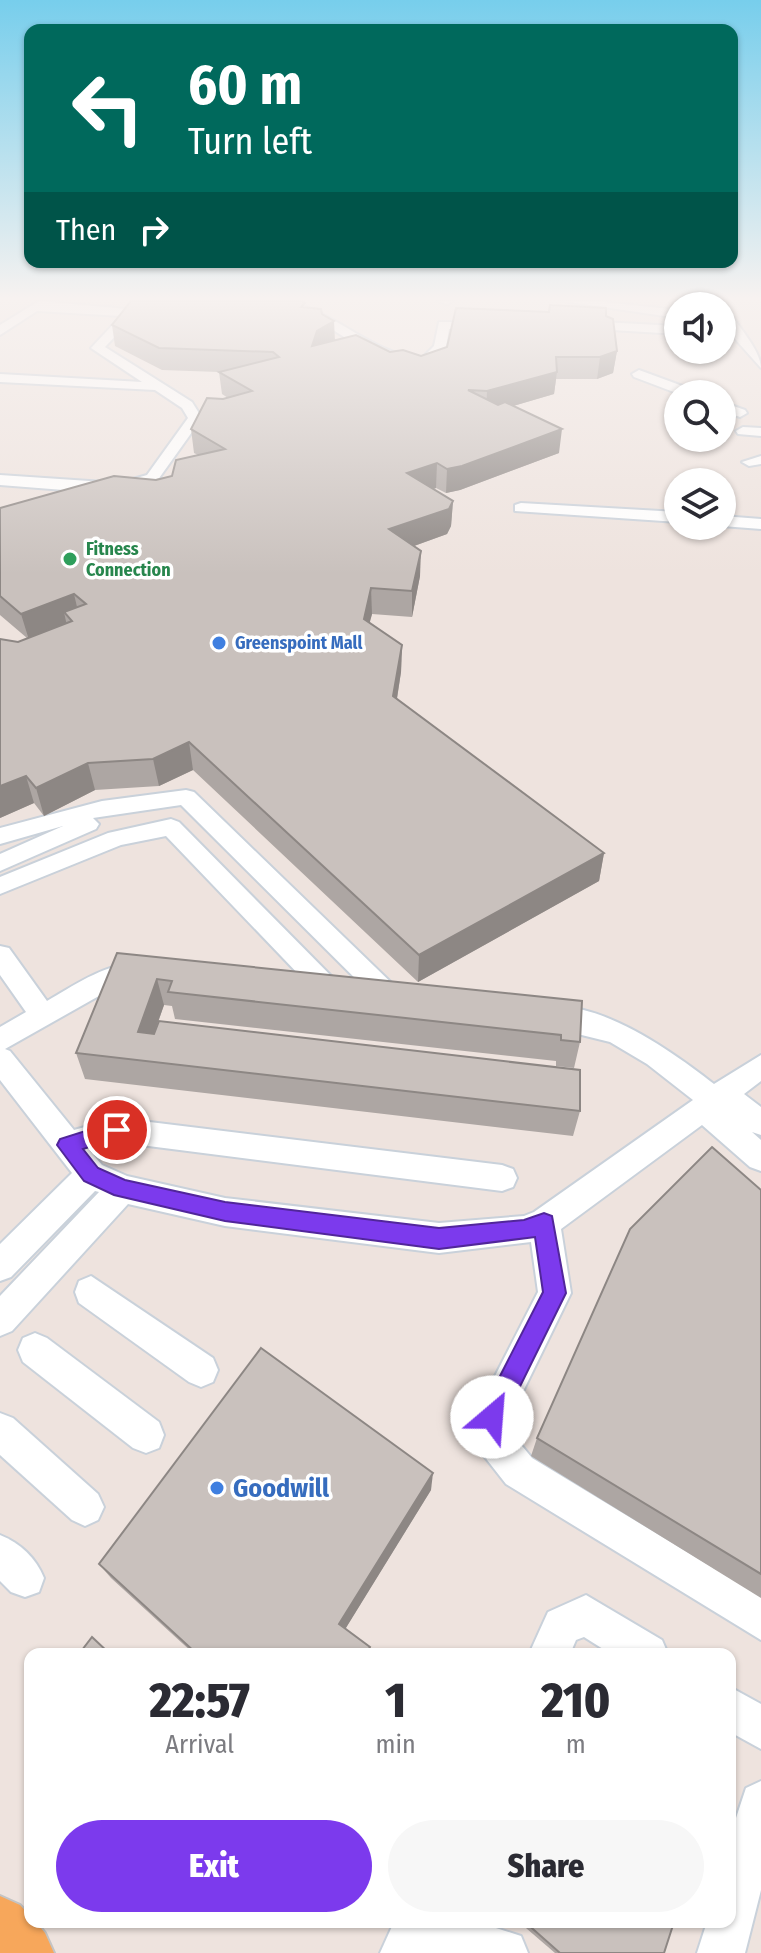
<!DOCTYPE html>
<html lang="en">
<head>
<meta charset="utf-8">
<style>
  :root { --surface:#fff; --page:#f7f7f7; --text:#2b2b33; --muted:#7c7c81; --accent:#7c3aed }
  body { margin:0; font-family:"Fira Sans Condensed",sans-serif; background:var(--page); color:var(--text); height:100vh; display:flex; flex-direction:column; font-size:30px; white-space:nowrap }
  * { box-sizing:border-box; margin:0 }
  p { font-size:26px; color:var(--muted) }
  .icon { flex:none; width:44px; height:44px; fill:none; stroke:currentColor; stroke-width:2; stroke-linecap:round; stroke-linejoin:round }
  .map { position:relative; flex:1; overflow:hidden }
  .side { position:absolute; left:24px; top:1648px; width:712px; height:280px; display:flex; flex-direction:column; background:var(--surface); border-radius:16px; box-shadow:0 2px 6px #0004 }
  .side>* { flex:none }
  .hud { position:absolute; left:24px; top:24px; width:714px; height:244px; border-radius:16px; box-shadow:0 2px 6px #0004; background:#00695c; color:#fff; overflow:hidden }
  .tools { position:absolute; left:664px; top:292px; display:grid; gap:16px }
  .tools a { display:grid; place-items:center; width:72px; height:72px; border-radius:50%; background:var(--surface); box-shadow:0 2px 6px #0004; font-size:40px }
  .pin { position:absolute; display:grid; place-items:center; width:68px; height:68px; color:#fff; margin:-34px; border:4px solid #fff; border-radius:50%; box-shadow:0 2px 8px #0007 }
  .me { position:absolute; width:88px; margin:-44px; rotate:27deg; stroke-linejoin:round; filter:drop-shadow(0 0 6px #0008) }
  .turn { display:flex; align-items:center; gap:28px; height:168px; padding:0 32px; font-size:36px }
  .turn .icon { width:104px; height:104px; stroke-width:2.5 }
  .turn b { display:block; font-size:56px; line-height:68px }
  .then { display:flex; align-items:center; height:76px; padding:0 32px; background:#0003; gap:16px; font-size:30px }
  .eta { display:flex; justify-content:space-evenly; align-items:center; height:136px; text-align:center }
  .eta b { font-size:48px; font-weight:800; line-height:56px }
  .action { display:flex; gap:16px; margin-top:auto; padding:16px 32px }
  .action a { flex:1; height:92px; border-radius:48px; background:var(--accent); color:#fff; font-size:32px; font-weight:800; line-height:92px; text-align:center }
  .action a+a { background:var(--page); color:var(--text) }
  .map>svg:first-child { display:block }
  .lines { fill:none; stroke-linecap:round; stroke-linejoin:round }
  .minor-casing { stroke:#c9d1da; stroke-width:4 }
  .major-casing { stroke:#c4c4c4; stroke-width:4 }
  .minor { fill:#fff; fill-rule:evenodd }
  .major { fill:#f7a75b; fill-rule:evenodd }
  .wall { fill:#ada6a3 }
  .shaded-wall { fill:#8d8784 }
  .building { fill:#c9c1bd; stroke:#8d8784; stroke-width:2 }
  .route { fill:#7c3aed; stroke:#51269a; stroke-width:2 }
  .leisure-dot { fill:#2e9e5b; stroke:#fff; stroke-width:3 }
  .shop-dot { fill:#3f7fe0; stroke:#fff; stroke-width:3 }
  .labels { text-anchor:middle; stroke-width:7; stroke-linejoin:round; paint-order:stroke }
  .far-leisure-label { font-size:18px; font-weight:bold; fill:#27864d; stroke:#fff; text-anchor:start }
  .far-shop-label { font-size:18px; font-weight:bold; fill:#366cbe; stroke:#fff; text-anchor:start }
  .near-shop-label { font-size:26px; font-weight:bold; fill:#366cbe; stroke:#fff; text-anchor:start }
</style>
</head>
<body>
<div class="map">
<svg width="761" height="1953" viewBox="0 0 761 1953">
  <rect width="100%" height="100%" fill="#eee3de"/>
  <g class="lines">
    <g class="minor-casing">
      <g id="minor">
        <path d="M39 301 127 309 138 301H161L143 307 105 347 192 402 202 418 157 481 115 494 0 485V475L119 483 147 475 188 418 182 408 155 390 0 382V374L142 382 91 348 121 316 37 311 0 335V325Z"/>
        <path d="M232 301C254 300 280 297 301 305 345 320 374 354 422 358L434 346 439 322H487L493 326 487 330 449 329 446 347 430 365C376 373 340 325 293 310 275 304 247 311 232 301Z"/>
        <path d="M437 301H453L447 304Z"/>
        <path d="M562 301H595L678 310V318Z"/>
        <path d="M697 301H710L705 306H692Z"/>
        <path d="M720 306 726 307C736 324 761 350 761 368L727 330Z"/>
        <path d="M582 321 678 326V334L578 328 576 325Z"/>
        <path d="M639 370 696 391 698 394H679L634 377 632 374Z"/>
        <path d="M722 402 745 410 747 413 740 417 722 411Z"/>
        <path d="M743 427 761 428V436L738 434 736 431Z"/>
        <path d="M761 456V464L749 466 742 462Z"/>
        <path d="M521 503 678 512V522L515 511V505Z"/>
        <path d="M722 516 761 519V529L722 526Z"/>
        <path d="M186 790 194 792 405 996 409 1003 405 1010 396 1013 387 1010 181 805 93 818 99 824 96 829 0 871V854L63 826 0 844V828L102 801Z"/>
        <path d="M171 819 179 822 344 989 348 996 344 1003 335 1006 326 1003 166 836 121 845 0 894V877L108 833Z"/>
        <path d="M0 946 9 948 47 1001C75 985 115 956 148 966L152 973 148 980 113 988 5 1049 10 1051 74 1130 117 1118 502 1165 513 1169 517 1178 513 1187 502 1191 117 1142 90 1151 102 1165 127 1176 225 1198 439 1223 524 1216 534 1212 693 1100 647 1064 610 1042 537 1024 534 1017 537 1010C591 992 674 1053 714 1084L761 1055V1081L744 1094 761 1107V1135L752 1132 761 1140V1171L750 1167 702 1125 561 1229 571 1293 510 1418 513 1435 532 1458 761 1597V1640L506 1484 484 1456 474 1417 538 1292 531 1242 439 1253 225 1226 128 1204 12 1331 0 1336V1296L99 1192 95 1191 11 1277 0 1281V1244L72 1173 0 1080V1027L26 1012 0 975Z"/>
        <path d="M91 1276 213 1358 218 1370 213 1382 201 1387 189 1382 79 1303 75 1292 79 1281Z"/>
        <path d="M35 1333 47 1338 159 1422 164 1435 159 1448 146 1453 133 1448 23 1362 18 1350 23 1338Z"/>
        <path d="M0 1413 13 1418 98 1494 104 1507 98 1520 85 1526 72 1520 0 1455Z"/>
        <path d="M0 1535C20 1543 36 1558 44 1578L39 1592 25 1597 11 1592 0 1581Z"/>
        <path d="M586 1595 662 1640 668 1654H611L584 1637 576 1640 570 1654H529L548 1612Z"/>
        <path d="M730 1687 761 1704V1749L730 1732Z"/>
        <path d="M761 1781V1890L745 1953H697L707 1922H730V1836L746 1788Z"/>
        <path d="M394 1922H477L521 1936 528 1953H380Z"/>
      </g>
    </g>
    <g class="major-casing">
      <path id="major" d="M0 1896 20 1905 30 1916V1922H36L45 1933 54 1953H0Z"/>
    </g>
    <use href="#minor" class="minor"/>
    <use href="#major" class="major"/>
  </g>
  <g class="wall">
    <path d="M306 307 322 314 335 340 390 352 421 356 606 316 617 351 613 373 597 379H556L554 394 513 406 559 453 460 490 446 493 436 488 433 489 453 501 451 526 447 534 414 546 420 576 412 617 372 614 369 623 402 645 401 672 397 699 604 853 599 881 418 982 193 770 159 786 95 790 44 816 34 803 0 818V639L18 642 27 638 0 615V508L172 476 198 455 194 453 191 429 228 398 222 394 219 372 162 370 115 346 112 325Z"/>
    <path d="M117 953 582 1001 580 1042 574 1068 556 1066V1061L175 1019 172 1006 164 1005 154 1034 580 1111 573 1136 85 1079 76 1053Z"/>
    <path d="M761 1190V1598L531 1456 537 1438Z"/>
    <path d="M431 1490 345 1629 371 1654H194L111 1578 99 1564Z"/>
    <path d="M519 1922H674L664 1953H555Z"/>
  </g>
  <g class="shaded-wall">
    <path d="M334 321 335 342 312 346 317 331Z"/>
    <path d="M617 351 613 373 597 379 600 357Z"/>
    <path d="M557 372 554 394 486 414 487 391Z"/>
    <path d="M562 429 559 453 460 490 446 493 447 469Z"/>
    <path d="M437 463 436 488 407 498V473Z"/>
    <path d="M453 501 451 526 447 534 389 555V529Z"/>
    <path d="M421 551 420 576 412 617V591Z"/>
    <path d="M371 588 372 614 364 645V619Z"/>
    <path d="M74 594 80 620 72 621 64 612 67 626 29 640 21 614Z"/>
    <path d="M402 645 401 672 393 723V696Z"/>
    <path d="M189 742 193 770 159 786 153 759Z"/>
    <path d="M88 763 95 790 44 816 36 788Z"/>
    <path d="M26 776 34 803 0 818V786Z"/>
    <path d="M604 853 599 881 418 982 419 955Z"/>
    <path d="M157 979 164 1005 145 1058 138 1032Z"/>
    <path d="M433 1473 431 1490 341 1636 339 1624Z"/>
  </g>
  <g class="building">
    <path d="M131 301H302L305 303 301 307 321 309 322 314 334 321 317 331 312 346 356 335 390 352 403 350 421 356 447 347 456 308 549 312 550 305 606 308V316L613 319 617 351 600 357H556L557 372 487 391 468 390 498 405 505 402 562 429 462 466 447 469 437 463 407 473 453 501 449 509 389 529 421 551 412 591 371 588 364 619 402 645 393 696 604 853 419 955 189 742 153 759 88 763 36 788 26 776 0 786V639L18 642 72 621 64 612 86 604 74 594 21 614 0 596V508L114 476 156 480 172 476 176 460 225 449 191 429 207 398 223 399 252 391 219 372 279 357 273 352 159 348 112 325Z"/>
    <path d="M117 953 582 1001 580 1042 561 1040V1035L168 992 172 981 157 979 138 1032 154 1034 159 1021 580 1070V1111L76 1053Z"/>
    <path d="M712 1147 761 1190V1574L537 1438 630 1229Z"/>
    <path d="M261 1348 433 1473 339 1624 370 1647 366 1654H197L99 1564Z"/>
    <path d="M92 1637 110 1654H79Z"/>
    <path d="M525 1922H674L664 1953H560Z"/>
  </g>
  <linearGradient id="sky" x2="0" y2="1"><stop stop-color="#77ceec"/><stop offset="0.52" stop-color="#f7f2f0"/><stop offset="1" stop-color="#f7f2f0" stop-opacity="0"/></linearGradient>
  <rect width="761" height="574" fill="url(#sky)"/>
  <path class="route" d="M117 1121 124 1124 127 1130 124 1136 83 1149 98 1168 125 1180 225 1202 439 1228 524 1220 544 1213 552 1216 566 1293 501 1425 492 1429 483 1425 479 1417 543 1292 535 1237 439 1249 225 1221 114 1195 84 1181 57 1145 60 1139Z"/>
  <circle class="leisure-dot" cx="70" cy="559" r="8"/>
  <g class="shop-dot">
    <circle cx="219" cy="643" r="8"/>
    <circle cx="217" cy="1488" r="8"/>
  </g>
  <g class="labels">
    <g class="far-leisure-label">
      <text x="86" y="555">Fitness<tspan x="86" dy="21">Connection</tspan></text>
    </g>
    <g class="far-shop-label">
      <text x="235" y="649">Greenspoint Mall</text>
    </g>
    <g class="near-shop-label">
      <text x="233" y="1497">Goodwill</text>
    </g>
  </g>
</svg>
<div class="tools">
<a><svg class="icon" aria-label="sound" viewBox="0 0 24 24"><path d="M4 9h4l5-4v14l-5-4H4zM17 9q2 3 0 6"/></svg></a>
<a><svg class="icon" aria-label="search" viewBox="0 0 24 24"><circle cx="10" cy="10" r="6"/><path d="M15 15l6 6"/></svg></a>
<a><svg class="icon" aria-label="layers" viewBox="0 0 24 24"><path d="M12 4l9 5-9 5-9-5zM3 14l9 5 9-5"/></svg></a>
</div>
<div class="pin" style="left:117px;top:1130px;background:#d93025"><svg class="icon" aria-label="arrive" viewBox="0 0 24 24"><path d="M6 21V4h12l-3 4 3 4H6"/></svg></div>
<svg class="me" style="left:492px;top:1417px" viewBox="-20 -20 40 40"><circle r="19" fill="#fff"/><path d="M0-13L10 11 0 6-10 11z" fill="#7c3aed"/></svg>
<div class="hud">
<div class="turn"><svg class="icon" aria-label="left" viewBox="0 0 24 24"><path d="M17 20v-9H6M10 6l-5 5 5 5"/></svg><div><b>60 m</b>Turn left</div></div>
<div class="then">Then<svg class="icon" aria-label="right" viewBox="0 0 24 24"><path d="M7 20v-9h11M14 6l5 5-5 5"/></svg></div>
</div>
<section class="side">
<div class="eta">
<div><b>22:57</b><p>Arrival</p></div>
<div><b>1</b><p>min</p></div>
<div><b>210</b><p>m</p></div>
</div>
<div class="action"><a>Exit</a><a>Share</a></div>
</section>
</div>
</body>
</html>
